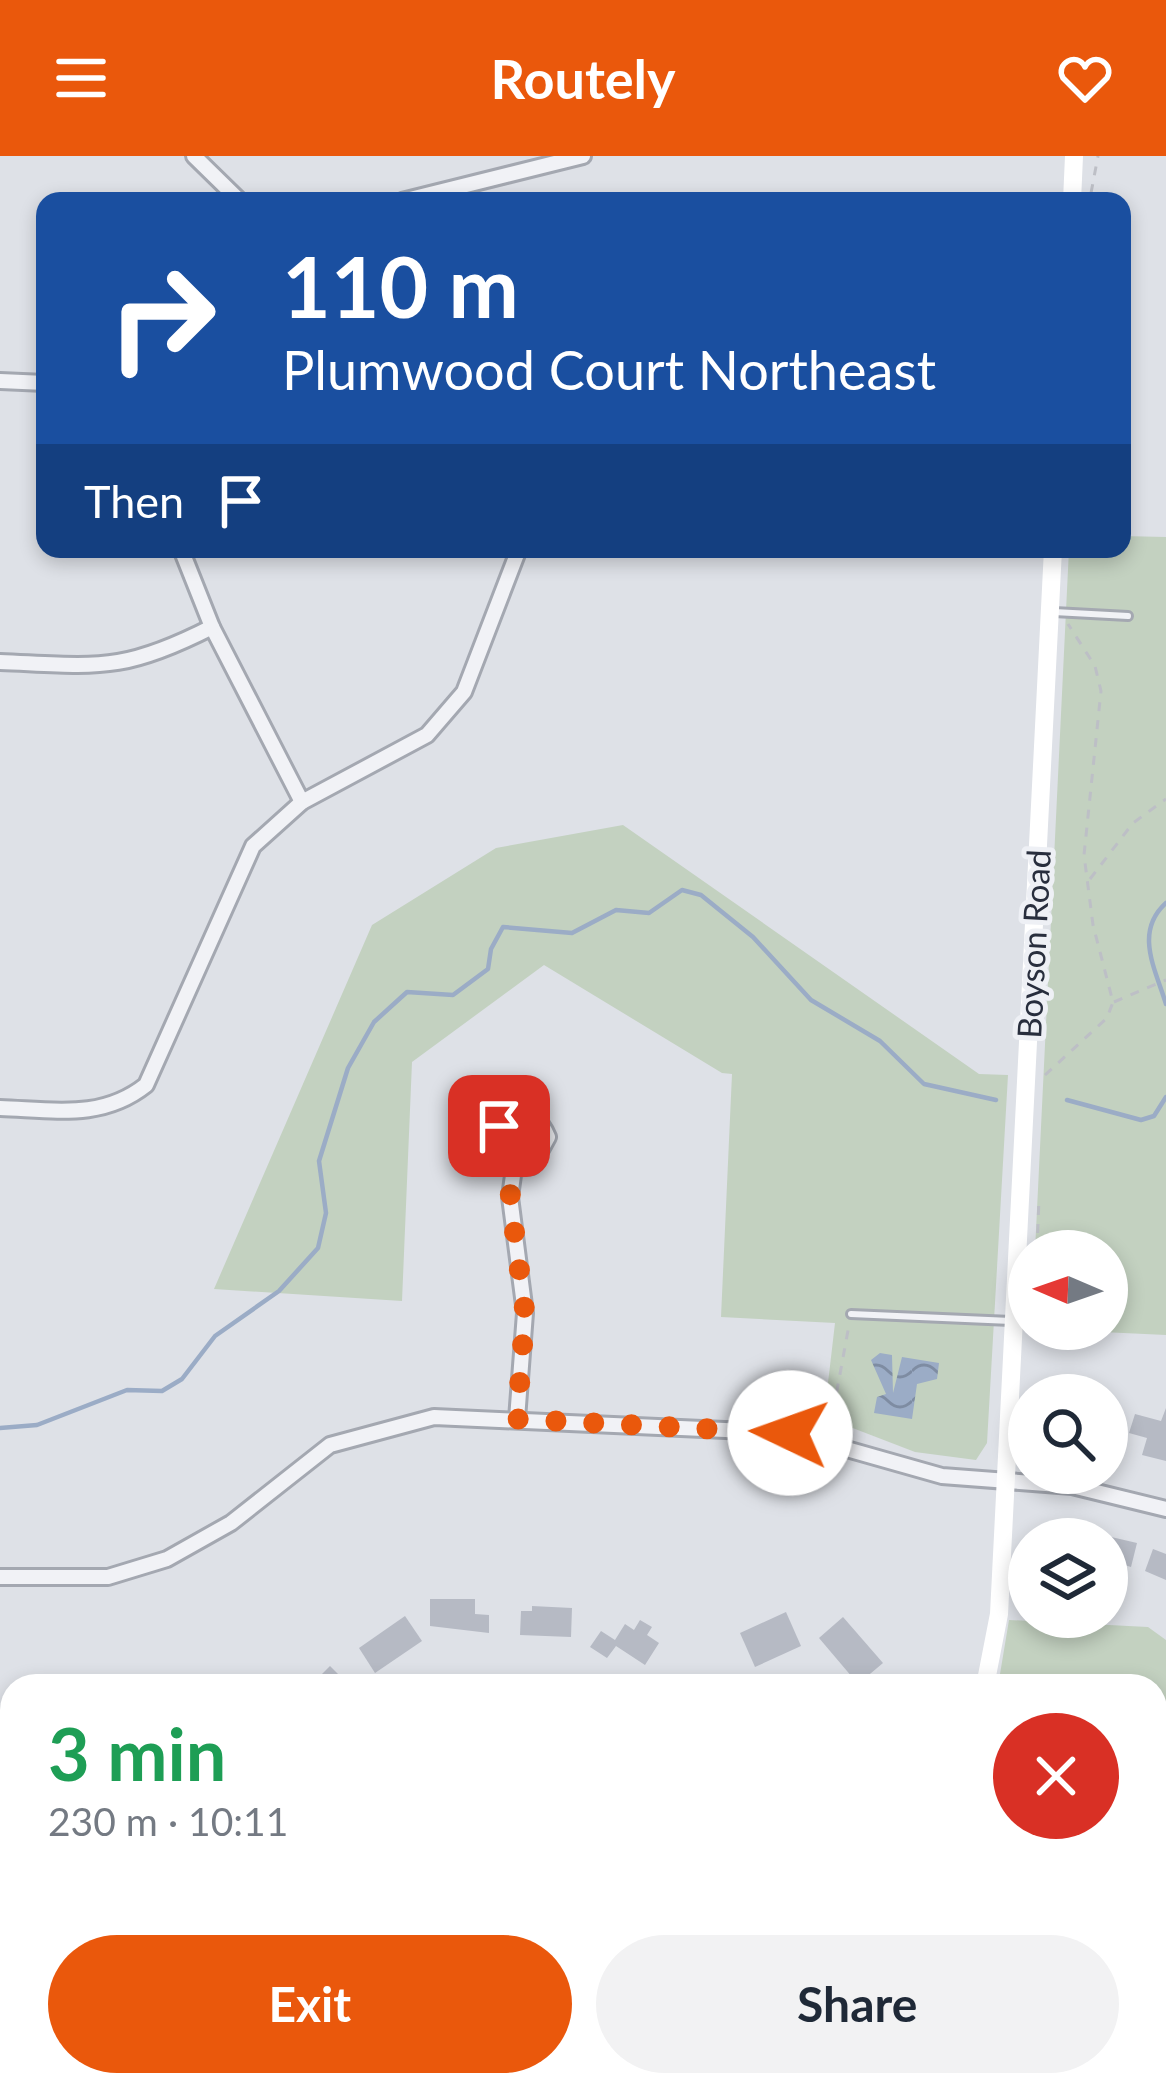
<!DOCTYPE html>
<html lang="en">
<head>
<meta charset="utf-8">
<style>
  :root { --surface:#fff; --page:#f2f2f3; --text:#1f2937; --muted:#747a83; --accent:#ea580c }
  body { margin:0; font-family:Lato,sans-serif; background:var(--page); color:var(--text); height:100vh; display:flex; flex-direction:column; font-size:45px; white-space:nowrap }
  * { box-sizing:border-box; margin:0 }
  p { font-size:39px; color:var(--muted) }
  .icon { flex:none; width:66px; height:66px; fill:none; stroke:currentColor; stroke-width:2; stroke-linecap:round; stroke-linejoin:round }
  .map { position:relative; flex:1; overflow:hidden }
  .panel { position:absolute; left:0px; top:1518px; width:1167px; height:423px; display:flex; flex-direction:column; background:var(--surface); border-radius:36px 36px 0 0; box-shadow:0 6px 18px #0003 }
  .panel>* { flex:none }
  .guide { position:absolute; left:36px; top:36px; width:1095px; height:366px; border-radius:24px; box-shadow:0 6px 18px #0003; background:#1a4fa0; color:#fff; overflow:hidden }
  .needle { width:78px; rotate:272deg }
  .controls { position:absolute; left:1008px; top:1074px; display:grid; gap:24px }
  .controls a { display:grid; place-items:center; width:120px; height:120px; border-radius:50%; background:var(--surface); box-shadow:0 6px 18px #0003; font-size:60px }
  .pin { position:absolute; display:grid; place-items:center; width:102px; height:102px; color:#fff; margin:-51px; border-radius:24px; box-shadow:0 6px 18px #0006 }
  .me { position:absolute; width:132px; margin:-66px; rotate:273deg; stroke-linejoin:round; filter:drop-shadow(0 0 9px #0008) }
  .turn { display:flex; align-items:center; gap:42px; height:252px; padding:0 48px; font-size:54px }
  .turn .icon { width:156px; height:156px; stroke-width:2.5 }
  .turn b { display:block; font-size:84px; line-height:102px }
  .then { display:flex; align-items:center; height:114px; padding:0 48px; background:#0003; gap:24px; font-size:45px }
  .round { display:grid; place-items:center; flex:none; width:126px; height:126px; border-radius:63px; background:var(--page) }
  .summary { display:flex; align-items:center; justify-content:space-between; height:204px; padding:0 48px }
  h1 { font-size:72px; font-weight:700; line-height:90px; color:#1e9e55 }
  .cta { display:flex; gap:24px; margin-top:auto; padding:24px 48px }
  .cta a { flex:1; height:138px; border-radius:72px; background:var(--accent); color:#fff; font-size:48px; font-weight:700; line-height:138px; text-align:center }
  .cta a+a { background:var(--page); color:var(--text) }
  header { display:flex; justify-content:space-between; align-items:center; height:156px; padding:0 48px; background:var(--accent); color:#fff; font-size:54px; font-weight:700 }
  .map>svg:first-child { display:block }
  .green { fill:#c3d1c0 }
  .water { fill:url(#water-waves) }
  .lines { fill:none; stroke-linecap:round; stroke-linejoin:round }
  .stream { stroke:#9bacc6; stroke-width:4.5 }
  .building { fill:#b6bac4 }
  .lane-casing { stroke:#a4a8b1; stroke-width:12 }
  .street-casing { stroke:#a4a8b1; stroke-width:20 }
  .path { stroke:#bdbfc6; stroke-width:3; stroke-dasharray:9 9; stroke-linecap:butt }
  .lane { stroke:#f1f2f6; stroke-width:6 }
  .street { stroke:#f1f2f6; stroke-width:14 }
  .secondary { stroke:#fff; stroke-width:18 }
  .route { stroke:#ea580c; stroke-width:21; stroke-dasharray:0 37.8 }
  .labels { text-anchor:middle; stroke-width:10; stroke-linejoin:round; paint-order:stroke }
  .street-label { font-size:33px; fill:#282e3d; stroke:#eef0f5 }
</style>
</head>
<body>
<header><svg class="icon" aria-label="menu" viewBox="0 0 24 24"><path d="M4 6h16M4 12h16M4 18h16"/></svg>Routely<svg class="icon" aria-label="heart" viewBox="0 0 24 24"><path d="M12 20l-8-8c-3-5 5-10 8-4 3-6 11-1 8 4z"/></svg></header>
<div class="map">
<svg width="1166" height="1939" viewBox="0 0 1166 1939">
  <defs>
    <pattern id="water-waves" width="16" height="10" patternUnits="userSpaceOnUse" patternTransform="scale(3)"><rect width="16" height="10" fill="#9bacc6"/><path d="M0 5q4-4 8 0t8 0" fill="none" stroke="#7e8ca2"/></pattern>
  </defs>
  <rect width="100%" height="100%" fill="#dee1e7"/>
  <g class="green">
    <path d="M1122 380 1166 381V1179L1038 1173H1107V1095H1035L1069 393H1122Z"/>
    <path d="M623 669 979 918 1008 919 987 1287 976 1304 915 1296 824 1261 835 1167 721 1161 732 918 722 917 544 809 412 906 402 1145 214 1133 372 769 496 692Z"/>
    <path d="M1009 1464 1148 1471 1166 1484V1939H864L853 1929H1155V1530H998Z"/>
  </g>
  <path class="water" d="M880 1197 892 1199 893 1237 902 1201 939 1207 937 1223 917 1228 912 1263 874 1257 877 1241 886 1238 871 1204Z"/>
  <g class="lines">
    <g class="stream">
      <path d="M1166 747C1134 776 1155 812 1166 848"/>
      <path d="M1067 944 1141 964 1154 960 1166 941"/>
      <path d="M0 1272 37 1269 127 1234 162 1235 182 1223 215 1180 279 1135 318 1092 326 1057 319 1005 348 912 374 866 407 836 453 839 488 813 491 793 503 771 572 777 616 754 649 757 682 734 701 739 753 781 811 844 880 885 924 928 996 944"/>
    </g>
  </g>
  <g class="building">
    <path d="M1166 1252V1305L1142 1299 1147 1282 1129 1277 1135 1258 1161 1265Z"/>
    <path d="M1056 1368 1088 1373 1087 1383H1054Z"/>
    <path d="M1107 1380 1137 1387 1131 1411 1121 1408 1118 1420 1107 1417Z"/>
    <path d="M1153 1393 1166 1398V1424L1145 1415Z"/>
    <path d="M430 1443H475V1458L489 1459V1477L430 1470Z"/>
    <path d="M532 1450 572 1452 571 1481 520 1479 521 1455H532Z"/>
    <path d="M786 1456 801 1490 755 1511 740 1477Z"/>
    <path d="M405 1460 422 1485 375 1517 359 1492Z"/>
    <path d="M843 1461 883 1507 858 1528 819 1482Z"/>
    <path d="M640 1464 652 1471 647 1479 659 1487 645 1509 616 1490 607 1502 590 1491 601 1475 615 1484 625 1468 634 1474Z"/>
    <path d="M330 1510 350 1530H310Z"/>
    <path d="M5 1770H12V1812L0 1811Z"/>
    <rect x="0" y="1838" width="12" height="55"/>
    <path d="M319 1929H351L355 1934 350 1939H308Z"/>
    <path d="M501 1929H556L545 1939H490Z"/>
  </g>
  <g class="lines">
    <g class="lane-casing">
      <g id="lane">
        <path d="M1054 456 1128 460"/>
        <path d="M851 1158 1011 1165"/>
        <path d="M822 1929 832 1939"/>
        <path d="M766 1939 777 1929"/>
        <path d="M808 1939 819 1929"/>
      </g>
    </g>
    <g class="street-casing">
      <g id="street">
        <path d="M194 0 240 45"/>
        <path d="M402 45 583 0"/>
        <path d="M0 225 45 227"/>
        <path d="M181 393 212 471 302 646"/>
        <path d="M0 506C98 510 122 517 212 471"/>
        <path d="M0 952C54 954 102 964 146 929L253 690 302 646 427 579 464 536 519 393"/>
        <path d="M514 1012 496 990C502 954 534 946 548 981L532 1010 514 1012 510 1041 525 1157 517 1263"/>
        <path d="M0 1421H108L167 1403 231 1367 330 1289 434 1261 790 1277 942 1320 1072 1330 1166 1353"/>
        <path d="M463 1530H531"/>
        <path d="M84 1929 85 1939"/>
        <path d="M419 1939 430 1929"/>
      </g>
    </g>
    <g class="path">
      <path d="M1091 37 1098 0"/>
      <path d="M1090 723 1133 667 1166 643"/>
      <path d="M1114 846 1166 824"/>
      <path d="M1045 919 1107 862 1113 846 1093 769 1084 699 1101 535 1095 510 1068 468"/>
      <path d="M1037 1095 1039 1043"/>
      <path d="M825 1270 833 1256 849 1169"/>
    </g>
    <use href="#lane" class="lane"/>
    <use href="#street" class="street"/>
    <g class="secondary">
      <path d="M1072 45 1074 0"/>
      <path d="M985 1530 999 1458 1053 393"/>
      <path d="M705 1939 716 1929"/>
    </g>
  </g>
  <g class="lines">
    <path class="route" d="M499 970 496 990 514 1012 510 1041 525 1157 517 1263 790 1277"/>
  </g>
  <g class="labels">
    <g class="street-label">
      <text transform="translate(1034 788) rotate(-87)" y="12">Boyson Road</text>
    </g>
  </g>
</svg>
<div class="controls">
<a><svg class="needle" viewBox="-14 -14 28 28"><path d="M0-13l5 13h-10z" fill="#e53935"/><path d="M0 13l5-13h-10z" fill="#747a83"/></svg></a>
<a><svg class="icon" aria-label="search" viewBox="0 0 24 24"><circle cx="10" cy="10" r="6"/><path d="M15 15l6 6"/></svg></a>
<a><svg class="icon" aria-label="layers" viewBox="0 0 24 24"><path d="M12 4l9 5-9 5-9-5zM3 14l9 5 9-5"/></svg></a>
</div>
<div class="pin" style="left:499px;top:970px;background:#d93025"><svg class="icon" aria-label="arrive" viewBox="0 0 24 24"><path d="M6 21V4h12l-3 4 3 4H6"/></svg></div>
<svg class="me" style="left:790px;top:1277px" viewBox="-20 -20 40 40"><circle r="19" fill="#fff"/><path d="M0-13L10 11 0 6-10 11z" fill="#ea580c"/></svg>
<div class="guide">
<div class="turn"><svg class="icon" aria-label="right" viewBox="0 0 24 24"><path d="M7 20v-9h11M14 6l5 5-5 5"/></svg><div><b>110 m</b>Plumwood Court Northeast</div></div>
<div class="then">Then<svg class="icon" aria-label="arrive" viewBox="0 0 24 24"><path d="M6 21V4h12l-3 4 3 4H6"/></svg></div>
</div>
<section class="panel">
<div class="summary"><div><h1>3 min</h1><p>230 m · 10:11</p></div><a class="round" style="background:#d93025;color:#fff"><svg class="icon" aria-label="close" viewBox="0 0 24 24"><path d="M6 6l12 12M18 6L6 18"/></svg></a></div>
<div class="cta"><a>Exit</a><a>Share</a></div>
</section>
</div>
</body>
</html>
